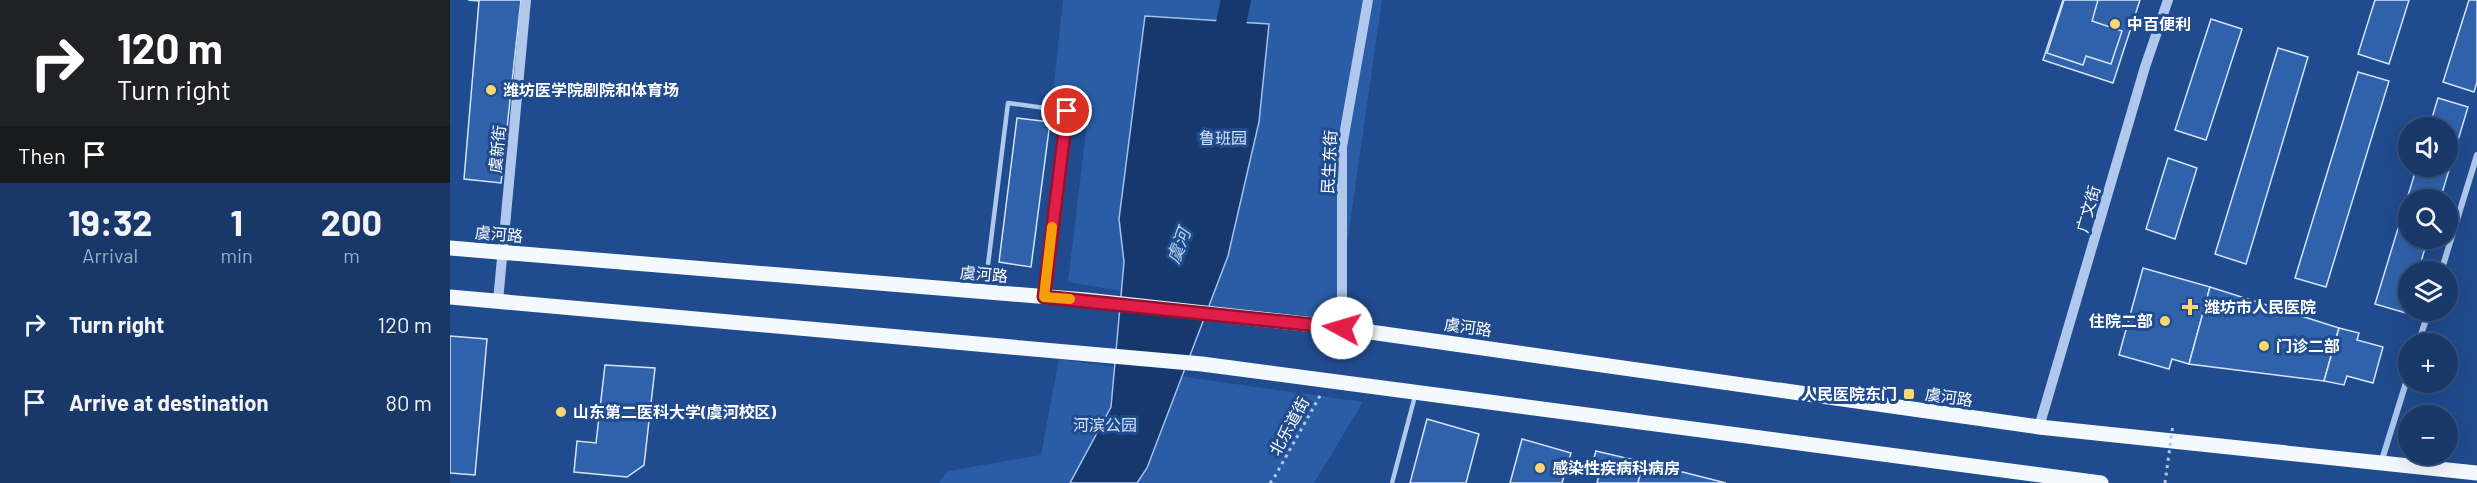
<!DOCTYPE html>
<html lang="en">
<head>
<meta charset="utf-8">
<style>
  :root { --surface:#18386a; --page:#254372; --text:#f1f3f6; --muted:#9facc1; --line:#36527e }
  body { margin:0; font-family:Barlow,"Noto Sans SC",sans-serif; background:var(--page); color:var(--text); height:100vh; display:flex; flex-direction:column; font-size:22px; white-space:nowrap }
  * { box-sizing:border-box; margin:0 }
  p { font-size:20px; color:var(--muted) }
  .icon { flex:none; width:33px; height:33px; fill:none; stroke:currentColor; stroke-width:2; stroke-linecap:round; stroke-linejoin:round }
  .map { position:relative; flex:1; overflow:hidden }
  .panel { display:flex; flex-direction:column; background:var(--surface); width:450px }
  .panel>* { flex:none }
  .hud { background:#202124; color:#fff; overflow:hidden }
  .controls { position:absolute; left:1948px; top:117px; display:grid; gap:12px }
  .controls a { display:grid; place-items:center; width:60px; height:60px; border-radius:50%; background:var(--surface); box-shadow:0 6px 24px #0002,0 0 0 2px var(--line); font-size:30px }
  .pin { position:absolute; display:grid; place-items:center; width:51px; height:51px; color:#fff; margin:-26px; border:3px solid #fff; border-radius:50%; box-shadow:0 2px 6px #0007 }
  .me { position:absolute; width:66px; margin:-33px; rotate:276deg; stroke-linejoin:round; filter:drop-shadow(0 0 4px #0008) }
  .turn { display:flex; align-items:center; gap:21px; height:126px; padding:0 18px; font-size:27px }
  .turn .icon { width:78px; height:78px; stroke-width:2.5 }
  .turn b { display:block; font-size:42px; line-height:51px }
  .then { display:flex; align-items:center; height:57px; padding:0 18px; background:#0003; gap:12px; font-size:22px }
  .eta { display:flex; justify-content:space-evenly; align-items:center; height:102px; text-align:center }
  .eta b { font-size:36px; font-weight:700; line-height:42px }
  ul { padding:0; list-style:none }
  li { display:flex; align-items:center; gap:18px; height:78px; padding:0 18px }
  li div { flex:1 }
  li b { display:block; font-size:22px }
  li em { font-style:normal }
  main { display:flex; flex:1; min-height:0 }
  .map>svg:first-child { display:block }
  .green { fill:#2a5da6 }
  .water { fill:#16386d; stroke:#a2c2ee; stroke-width:1.5 }
  .lines { fill:none; stroke-linecap:round; stroke-linejoin:round }
  .river { stroke:#16386d; stroke-width:30 }
  .building { fill:#3062ab; stroke:#d4e3f9; stroke-width:1.5 }
  .path { stroke:#afc8ec; stroke-width:3; stroke-dasharray:3 4.5; stroke-linecap:butt }
  .service { stroke:#afc8ec; stroke-width:4.5 }
  .minor { stroke:#afc8ec; stroke-width:6 }
  .tertiary { stroke:#afc8ec; stroke-width:10 }
  .primary { stroke:#f4f8ff; stroke-width:15 }
  .path-bridge { stroke:#afc8ec; stroke-width:3; stroke-dasharray:3 4.5; stroke-linecap:butt }
  .route-casing { stroke:#92132f; stroke-width:15 }
  .route { stroke:#e11d48; stroke-width:10 }
  .slow { stroke:#f59e0b; stroke-width:10 }
  .poi-dot { fill:#fad76f; stroke:#204b8e; stroke-width:2 }
  .labels { text-anchor:middle; stroke-width:6; stroke-linejoin:round; paint-order:stroke }
  .poi-label { font-size:16px; font-weight:bold; fill:#fff; stroke:#204b8e; text-anchor:start }
  .park-label { font-size:16px; fill:#d4e3f9; stroke:#204b8e }
  .street-label { font-size:16px; fill:#fff; stroke:#204b8e }
  .water-label { font-size:18px; font-style:italic; fill:#bbd2f3; stroke:#204b8e }
</style>
</head>
<body>
<main>
<section class="panel">
<div class="hud">
<div class="turn"><svg class="icon" aria-label="right" viewBox="0 0 24 24"><path d="M7 20v-9h11M14 6l5 5-5 5"/></svg><div><b>120 m</b>Turn right</div></div>
<div class="then">Then<svg class="icon" aria-label="arrive" viewBox="0 0 24 24"><path d="M6 21V4h12l-3 4 3 4H6"/></svg></div>
</div>
<div class="eta">
<div><b>19:32</b><p>Arrival</p></div>
<div><b>1</b><p>min</p></div>
<div><b>200</b><p>m</p></div>
</div>
<ul>
<li><svg class="icon" aria-label="right" viewBox="0 0 24 24"><path d="M7 20v-9h11M14 6l5 5-5 5"/></svg><div><b>Turn right</b></div><em>120 m</em></li>
<li><svg class="icon" aria-label="arrive" viewBox="0 0 24 24"><path d="M6 21V4h12l-3 4 3 4H6"/></svg><div><b>Arrive at destination</b></div><em>80 m</em></li>
</ul>
</section>
<div class="map">
<svg width="2027" height="483" viewBox="0 0 2027 483">
  <rect width="100%" height="100%" fill="#204b8e"/>
  <g class="green">
    <path d="M613 0H932L885 328 618 282 640 98 603 93Z"/>
    <path d="M609 359 913 402 864 483H489L498 471 591 455Z"/>
  </g>
  <path class="water" d="M695 16 819 24 809 122 778 256 697 468 687 483H620L661 407 674 262 669 219Z"/>
  <g class="lines">
    <path class="river" d="M773 62 786 0"/>
  </g>
  <g class="building">
    <path d="M18 0H71L51 183 14 179 29 1Z"/>
    <path d="M1613 0H1690L1663 83 1593 60Z"/>
    <path d="M1614 0H1648L1642 21 1672 31 1661 64 1636 56 1633 65 1597 53Z"/>
    <path d="M1925 0H1959L1939 64 1908 54Z"/>
    <path d="M2019 0H2027V82L2024 92 1993 82Z"/>
    <path d="M1761 19 1792 29 1756 140 1725 130Z"/>
    <path d="M1828 48 1858 57 1796 264 1765 254Z"/>
    <path d="M1908 72 1939 81 1876 287 1845 278Z"/>
    <path d="M1988 98 2018 107 1990 200H1959V238H1978L1968 272H1959V302L1956 313 1925 304 1967 166H1998V128H1979Z"/>
    <path d="M567 118 600 122 581 267 549 262Z"/>
    <path d="M1718 158 1747 168 1725 239 1696 229Z"/>
    <path d="M1693 268 1760 287 1739 364 1722 359 1719 369 1669 355Z"/>
    <path d="M1760 287 1889 328 1874 381 1739 364Z"/>
    <path d="M1889 328 1909 333 1907 340 1933 347 1923 383 1897 376 1894 385 1874 381Z"/>
    <path d="M0 336 37 339 25 475 0 473Z"/>
    <path d="M155 365 205 368 194 465 177 477 124 472 127 441 146 443Z"/>
    <path d="M977 419 1029 434 1016 483H960Z"/>
    <path d="M1072 439 1121 453 1112 483H1060Z"/>
    <path d="M1146 451 1193 462 1188 483H1147L1151 467 1142 465Z"/>
    <path d="M1193 462 1276 483H1188Z"/>
  </g>
  <g class="lines">
    <path class="path" d="M820 483 824 478 871 394"/>
    <g class="service">
      <path d="M535 289 558 103 617 111 594 295"/>
      <path d="M942 483 965 396"/>
    </g>
    <g class="minor">
      <path d="M1991 272 2027 155"/>
      <path d="M1968 344 1979 310"/>
      <path d="M1931 463 1959 373"/>
    </g>
    <g class="tertiary">
      <path d="M48 301 76 0"/>
      <path d="M892 328V147L918 0"/>
      <path d="M1589 427 1695 67 1718 0"/>
    </g>
    <g class="primary">
      <path d="M0 248 636 300 892 328 1589 427 2027 473"/>
      <path d="M0 297 752 364 1651 483"/>
    </g>
    <path class="path-bridge" d="M1715 483 1723 424"/>
  </g>
  <g class="lines">
    <g class="route-casing">
      <path id="route" d="M617 111 594 297 892 328"/>
    </g>
    <use href="#route" class="route"/>
    <path class="slow" d="M602 227 594 297 620 299"/>
  </g>
  <g class="poi-dot">
    <circle cx="1665" cy="24" r="6"/>
    <circle cx="41" cy="90" r="6"/>
    <path d="M1737 298h6v6h6v6h-6v6h-6v-6h-6v-6h6z"/>
    <circle cx="1715" cy="321" r="6"/>
    <circle cx="1814" cy="346" r="6"/>
    <rect x="1453" y="388" width="12" height="12" rx="3"/>
    <circle cx="111" cy="412" r="6"/>
    <circle cx="1090" cy="468" r="6"/>
  </g>
  <g class="labels">
    <g class="poi-label">
      <text x="1677" y="30">中百便利</text>
      <text x="53" y="96">潍坊医学院剧院和体育场</text>
      <text x="1754" y="313">潍坊市人民医院</text>
      <text x="1703" y="327" text-anchor="end">住院二部</text>
      <text x="1826" y="352">门诊二部</text>
      <text x="1447" y="400" text-anchor="end">人民医院东门</text>
      <text x="123" y="418">山东第二医科大学(虞河校区)</text>
      <text x="1102" y="474">感染性疾病科病房</text>
    </g>
    <g class="park-label">
      <text x="773" y="144">鲁班园</text>
      <text x="655" y="431">河滨公园</text>
    </g>
    <g class="street-label">
      <text transform="translate(47 149) rotate(-84)" y="6">虞新街</text>
      <text transform="translate(879 162) rotate(-87)" y="6">民生东街</text>
      <text transform="translate(1638 209) rotate(-74)" y="6">广文街</text>
      <text transform="translate(49 234) rotate(5)" y="6">虞河路</text>
      <text transform="translate(534 274) rotate(5)" y="6">虞河路</text>
      <text transform="translate(1018 327) rotate(8)" y="6">虞河路</text>
      <text transform="translate(1499 397) rotate(8)" y="6">虞河路</text>
      <text transform="translate(839 426) rotate(-61)" y="6">北乐道街</text>
    </g>
    <g class="water-label">
      <text transform="translate(729 246) rotate(-69)" y="6">虞河</text>
    </g>
  </g>
</svg>
<div class="controls">
<a><svg class="icon" aria-label="sound" viewBox="0 0 24 24"><path d="M4 9h4l5-4v14l-5-4H4zM17 9q2 3 0 6"/></svg></a>
<a><svg class="icon" aria-label="search" viewBox="0 0 24 24"><circle cx="10" cy="10" r="6"/><path d="M15 15l6 6"/></svg></a>
<a><svg class="icon" aria-label="layers" viewBox="0 0 24 24"><path d="M12 4l9 5-9 5-9-5zM3 14l9 5 9-5"/></svg></a>
<a>+</a>
<a>−</a>
</div>
<div class="pin" style="left:617px;top:111px;background:#d93025"><svg class="icon" aria-label="arrive" viewBox="0 0 24 24"><path d="M6 21V4h12l-3 4 3 4H6"/></svg></div>
<svg class="me" style="left:892px;top:328px" viewBox="-20 -20 40 40"><circle r="19" fill="#fff"/><path d="M0-13L10 11 0 6-10 11z" fill="#e11d48"/></svg>
</div>
</main>
</body>
</html>
